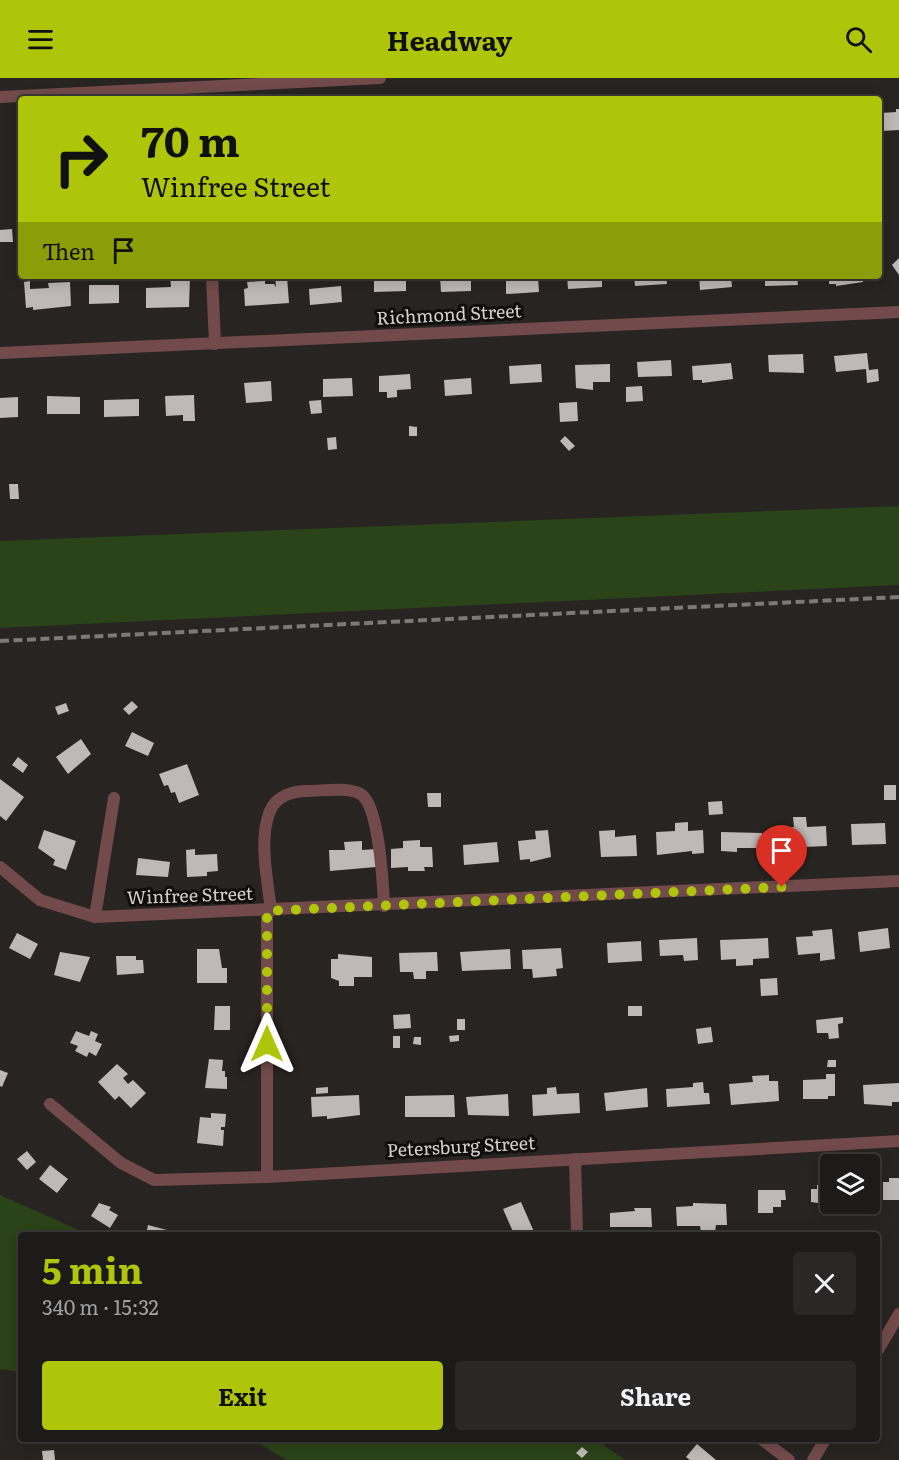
<!DOCTYPE html>
<html lang="en">
<head>
<meta charset="utf-8">
<style>
  :root { --surface:#1d1b19; --page:#2a2826; --text:#f1f3f6; --muted:#a0a1a2; --line:#3b3938; --accent:#aec509 }
  body { margin:0; font-family:Literata,serif; background:var(--page); color:var(--text); height:100vh; display:flex; flex-direction:column; font-size:22px; white-space:nowrap }
  * { box-sizing:border-box; margin:0 }
  p { font-size:20px; color:var(--muted) }
  .icon { flex:none; width:33px; height:33px; fill:none; stroke:currentColor; stroke-width:2; stroke-linecap:round; stroke-linejoin:round }
  .map { position:relative; flex:1; overflow:hidden }
  .details { position:absolute; left:18px; top:1154px; width:862px; height:210px; display:flex; flex-direction:column; background:var(--surface); border-radius:6px; box-shadow:0 3px 15px #0003,0 0 0 2px var(--line) }
  .details>* { flex:none }
  .hud { position:absolute; left:18px; top:18px; width:864px; height:183px; border-radius:6px; box-shadow:0 3px 15px #0003,0 0 0 2px var(--line); background:#aec509; color:#111; overflow:hidden }
  .buttons { position:absolute; left:820px; top:1076px; display:grid; gap:12px }
  .buttons a { display:grid; place-items:center; width:60px; height:60px; border-radius:6px; background:var(--surface); box-shadow:0 3px 15px #0003,0 0 0 2px var(--line); font-size:30px }
  .pin { position:absolute; display:grid; place-items:center; width:51px; height:51px; color:#fff; margin:-62px -26px; border-radius:50% 50% 50% 0; rotate:-45deg; box-shadow:0 0 6px #0007 }
  .pin .icon { rotate:45deg }
  .me { position:absolute; width:66px; margin:-33px; rotate:0deg; stroke-linejoin:round; filter:drop-shadow(0 0 4px #0008) }
  .turn { display:flex; align-items:center; gap:21px; height:126px; padding:0 24px; font-size:27px }
  .turn .icon { width:78px; height:78px; stroke-width:2.5 }
  .turn b { display:block; font-size:42px; line-height:51px }
  .then { display:flex; align-items:center; height:57px; padding:0 24px; background:#0003; gap:12px; font-size:22px }
  .round { display:grid; place-items:center; flex:none; width:63px; height:63px; border-radius:6px; background:var(--page) }
  .overview { display:flex; align-items:center; justify-content:space-between; height:102px; padding:0 24px }
  h1 { font-size:36px; font-weight:700; line-height:45px; color:var(--accent) }
  .cta { display:flex; gap:12px; margin-top:auto; padding:12px 24px }
  .cta a { flex:1; height:69px; border-radius:6px; background:var(--accent); color:#111; font-size:24px; font-weight:700; line-height:69px; text-align:center }
  .cta a+a { background:var(--page); color:var(--text) }
  header { display:flex; justify-content:space-between; align-items:center; height:78px; padding:0 24px; background:var(--accent); color:#111; font-size:27px; font-weight:700 }
  .map>svg:first-child { display:block }
  .green { fill:#2a4318 }
  .building { fill:#beb8b6 }
  .lines { fill:none; stroke-linecap:round; stroke-linejoin:round }
  .minor { stroke:#724a4b; stroke-width:12 }
  .rail { stroke:#7c7a77; stroke-width:4; stroke-dasharray:9 4.5; stroke-linecap:butt }
  .route { stroke:#aec509; stroke-width:10; stroke-dasharray:0 18 }
  .labels { text-anchor:middle; stroke-width:6; stroke-linejoin:round; paint-order:stroke }
  .street-label { font-size:18px; fill:#d2d1cf; stroke:#0f0e0c }
</style>
</head>
<body>
<header><svg class="icon" aria-label="menu" viewBox="0 0 24 24"><path d="M4 6h16M4 12h16M4 18h16"/></svg>Headway<svg class="icon" aria-label="search" viewBox="0 0 24 24"><circle cx="10" cy="10" r="6"/><path d="M15 15l6 6"/></svg></header>
<div class="map">
<svg width="899" height="1382" viewBox="0 0 899 1382">
  <rect width="100%" height="100%" fill="#272421"/>
  <g class="green">
    <path d="M899 428V507L0 550V463Z"/>
    <path d="M0 1117 88 1156H21V1294L0 1291Z"/>
    <path d="M252 1361H595L625 1382H286Z"/>
  </g>
  <g class="building">
    <path d="M896 31H899V52L882 53 881 35 896 34Z"/>
    <path d="M12 151 13 164H0V152Z"/>
    <path d="M899 180V197L892 187Z"/>
    <path d="M170 198H190L189 229 146 230V210L171 209Z"/>
    <path d="M275 198H287L289 225 245 228 244 211 248 210 247 204 265 203V206H274L276 209Z"/>
    <path d="M374 198H406V213L374 214Z"/>
    <path d="M440 198H471V213L441 214Z"/>
    <path d="M506 198H538L539 214 506 216Z"/>
    <path d="M567 198H602V209L568 211Z"/>
    <path d="M634 198H666L667 206 635 208Z"/>
    <path d="M699 198H731L732 209 700 212Z"/>
    <path d="M765 198H797L798 207 765 208Z"/>
    <path d="M829 198H863V204L836 208V206H829Z"/>
    <path d="M30 203V211L49 210 48 205 70 204 71 228 33 232V229L26 230 24 204Z"/>
    <path d="M89 207H119V225L89 226Z"/>
    <path d="M341 208 342 224 310 227 309 211Z"/>
    <path d="M867 275 869 292 878 291 879 303 867 305 866 291 836 294 834 278Z"/>
    <path d="M803 276 804 295 769 294 768 277Z"/>
    <path d="M671 282 672 298 638 299 637 284Z"/>
    <path d="M731 285 733 301 702 305V302H693L692 288Z"/>
    <path d="M541 286 542 304 510 306 509 288Z"/>
    <path d="M610 286V304H593V312L576 310 575 287Z"/>
    <path d="M410 296 411 311 397 312V319L387 320V314H379V298Z"/>
    <path d="M352 300 353 318 323 319V301Z"/>
    <path d="M471 300 472 316 445 318 444 302Z"/>
    <path d="M271 303 272 323 246 325 244 305Z"/>
    <path d="M642 308 643 323 626 324V309Z"/>
    <path d="M194 317 195 343H183V337L166 338 165 318Z"/>
    <path d="M47 318 80 319V336H47Z"/>
    <path d="M18 319V339L0 340V320Z"/>
    <path d="M139 321V338L104 339V322Z"/>
    <path d="M321 322 322 335 311 336 309 323Z"/>
    <path d="M577 324 578 343 560 344 559 325Z"/>
    <path d="M409 348 417 349V358H409Z"/>
    <path d="M565 358 575 368 569 373 560 363Z"/>
    <path d="M336 359 337 371 328 372 327 360Z"/>
    <path d="M9 406H18L19 421H10Z"/>
    <path d="M132 623 138 629 129 637 123 631Z"/>
    <path d="M66 625 69 633 58 637 55 629Z"/>
    <path d="M132 654 154 665 148 678 125 668Z"/>
    <path d="M81 661 91 676 68 696 56 679Z"/>
    <path d="M18 679 28 687 23 695 12 687Z"/>
    <path d="M187 686 199 717 179 725 175 714 171 715 168 707 164 708 159 696Z"/>
    <path d="M0 701 24 719 6 743 0 738Z"/>
    <rect x="884" y="707" width="12" height="15"/>
    <path d="M427 715H441V729H428Z"/>
    <path d="M722 723 723 736 709 737 708 724Z"/>
    <path d="M793 739H806L807 749 826 748 827 768 780 770 779 749H794Z"/>
    <path d="M688 744V753L703 752 704 775 692 776V773L657 777 656 754 675 753V745Z"/>
    <path d="M885 745 886 766 852 767 851 746Z"/>
    <path d="M44 752 76 763 66 792 53 787 55 782 38 770Z"/>
    <path d="M548 752 551 779 530 784V781L520 782 518 763 536 761 535 753Z"/>
    <path d="M615 752V759L636 757 637 778 601 779 599 753Z"/>
    <path d="M721 754 762 755V770H737V774L721 773Z"/>
    <path d="M420 762V769H432L433 789H424L425 793H408V789L391 790V771L403 770V763Z"/>
    <path d="M362 763V772L376 771V789L330 793 329 772H345L344 764Z"/>
    <path d="M497 764 499 784 464 787 463 767Z"/>
    <path d="M195 771V777L217 776 218 793 207 794V798L187 799 186 772Z"/>
    <path d="M138 780 170 784 168 799 136 797Z"/>
    <path d="M888 850 890 870 860 874 858 854Z"/>
    <path d="M832 851 835 881 820 883V875L798 877 796 859 813 858 812 853Z"/>
    <path d="M17 855 38 866 30 881 9 870Z"/>
    <path d="M697 860 698 882 684 883 683 877 660 878 659 862Z"/>
    <path d="M768 860 769 880 753 881V887L736 888V881L721 882 720 862Z"/>
    <path d="M641 863 642 883 608 885 607 865Z"/>
    <path d="M561 870 563 890 556 891 557 898 533 900 532 891H523L522 872Z"/>
    <path d="M197 871H219L222 890H227V905H197Z"/>
    <path d="M510 871 511 891 462 893 460 874Z"/>
    <path d="M60 874 90 879 80 904 54 897Z"/>
    <path d="M437 874 438 893H426V901H414L413 894H400L399 875Z"/>
    <path d="M338 876 372 879V899H354V908H339V903L331 900V881H338Z"/>
    <path d="M116 878H136V882H143L144 895 117 897Z"/>
    <path d="M777 900 778 917 761 918 760 901Z"/>
    <path d="M215 928H230V952H214Z"/>
    <rect x="628" y="928" width="14" height="10"/>
    <path d="M410 936 411 950 394 951 393 937Z"/>
    <path d="M843 939V945L838 946 839 960 829 961 828 955H817L816 942Z"/>
    <rect x="457" y="941" width="8" height="11"/>
    <path d="M711 949 713 964 698 966 696 951Z"/>
    <path d="M76 953 89 958 91 953 98 956 95 963 102 966 96 978 89 974 87 979 75 973 78 968 70 965Z"/>
    <path d="M459 957V963L450 964 449 958Z"/>
    <rect x="393" y="958" width="7" height="12"/>
    <path d="M414 959H421V967L413 966Z"/>
    <path d="M209 981 223 982 222 993H225V999H227V1011L205 1010Z"/>
    <path d="M828 982H836V989H827Z"/>
    <path d="M117 986 128 996 123 1000 128 1006 133 1002 146 1015 131 1030 119 1018 115 1022 98 1004Z"/>
    <path d="M0 992 8 995 2 1009 0 1008Z"/>
    <path d="M826 996H835V1018H828V1021H803V1002L826 1001Z"/>
    <path d="M769 997V1003H778L779 1023 731 1027 729 1006 753 1004 752 998Z"/>
    <path d="M703 1004 704 1015H709L710 1026 667 1029 666 1011 693 1009V1005Z"/>
    <path d="M899 1005V1024H892V1028L864 1026 863 1007Z"/>
    <path d="M328 1009V1015L316 1016V1010Z"/>
    <path d="M556 1009 557 1016 579 1015 580 1035 533 1038 532 1017 547 1016V1010Z"/>
    <path d="M647 1010 648 1029 606 1033 604 1015Z"/>
    <path d="M508 1016 509 1038 468 1037 466 1019Z"/>
    <path d="M359 1017 360 1037 327 1041V1038L312 1039 311 1019Z"/>
    <path d="M454 1017 455 1039H405V1018Z"/>
    <path d="M211 1035 226 1036 225 1049H221V1052H224L223 1068 197 1065 200 1039 211 1040Z"/>
    <path d="M27 1073 36 1084 27 1092 17 1081Z"/>
    <path d="M50 1087 68 1101 57 1115 39 1101Z"/>
    <path d="M889 1100H899V1122H883V1104H889Z"/>
    <path d="M817 1107H831V1127L811 1124V1111H817Z"/>
    <path d="M758 1112H785L786 1122H781V1129H773V1135H758Z"/>
    <path d="M521 1124 535 1156H514L503 1131Z"/>
    <path d="M99 1125 111 1129 109 1132 118 1137 110 1150 91 1138Z"/>
    <path d="M693 1125 726 1126 727 1147H716L715 1154H701L700 1148H677L676 1129 693 1128Z"/>
    <path d="M634 1130H651L652 1149H610V1135L635 1133Z"/>
    <path d="M148 1147 178 1155V1156H146Z"/>
    <path d="M226 1152V1156H202V1155Z"/>
    <path d="M697 1366 716 1382H690L686 1379Z"/>
    <path d="M582 1369 588 1374 582 1380 576 1375Z"/>
    <path d="M54 1372 55 1382H43L42 1373Z"/>
  </g>
  <g class="lines">
    <g class="minor">
      <path d="M0 19 380 0"/>
      <path d="M212 198 215 266"/>
      <path d="M0 275 899 234"/>
      <path d="M0 789 40 822 95 839 899 803"/>
      <path d="M271 833C268 803 258 762 270 733 276 718 293 713 307 713 322 713 349 708 362 717 379 731 383 805 384 828"/>
      <path d="M95 839 114 720"/>
      <path d="M50 1026 121 1085 154 1102 267 1099 899 1063"/>
      <path d="M575 1081 577 1156"/>
      <path d="M267 1099V833"/>
      <path d="M878 1272 899 1236"/>
      <path d="M760 1360 789 1382"/>
      <path d="M813 1382 826 1360"/>
    </g>
    <path class="rail" d="M0 563 899 519"/>
  </g>
  <g class="lines">
    <path class="route" d="M267 966V833L782 809"/>
  </g>
  <g class="labels">
    <g class="street-label">
      <text transform="translate(449 237) rotate(-3)" y="6">Richmond Street</text>
      <text transform="translate(190 818) rotate(-2)" y="6">Winfree Street</text>
      <text transform="translate(461 1069) rotate(-3)" y="6">Petersburg Street</text>
    </g>
  </g>
</svg>
<div class="buttons">
<a><svg class="icon" aria-label="layers" viewBox="0 0 24 24"><path d="M12 4l9 5-9 5-9-5zM3 14l9 5 9-5"/></svg></a>
</div>
<div class="pin" style="left:782px;top:809px;background:#d93025"><svg class="icon" aria-label="arrive" viewBox="0 0 24 24"><path d="M6 21V4h12l-3 4 3 4H6"/></svg></div>
<svg class="me" style="left:267px;top:966px" viewBox="-20 -20 40 40"><path d="M0-17L14 15 0 8-14 15z" fill="#aec509" stroke="#fff" stroke-width="4"/></svg>
<div class="hud">
<div class="turn"><svg class="icon" aria-label="right" viewBox="0 0 24 24"><path d="M7 20v-9h11M14 6l5 5-5 5"/></svg><div><b>70 m</b>Winfree Street</div></div>
<div class="then">Then<svg class="icon" aria-label="arrive" viewBox="0 0 24 24"><path d="M6 21V4h12l-3 4 3 4H6"/></svg></div>
</div>
<section class="details">
<div class="overview"><div><h1>5 min</h1><p>340 m · 15:32</p></div><a class="round"><svg class="icon" aria-label="close" viewBox="0 0 24 24"><path d="M6 6l12 12M18 6L6 18"/></svg></a></div>
<div class="cta"><a>Exit</a><a>Share</a></div>
</section>
</div>
</body>
</html>
